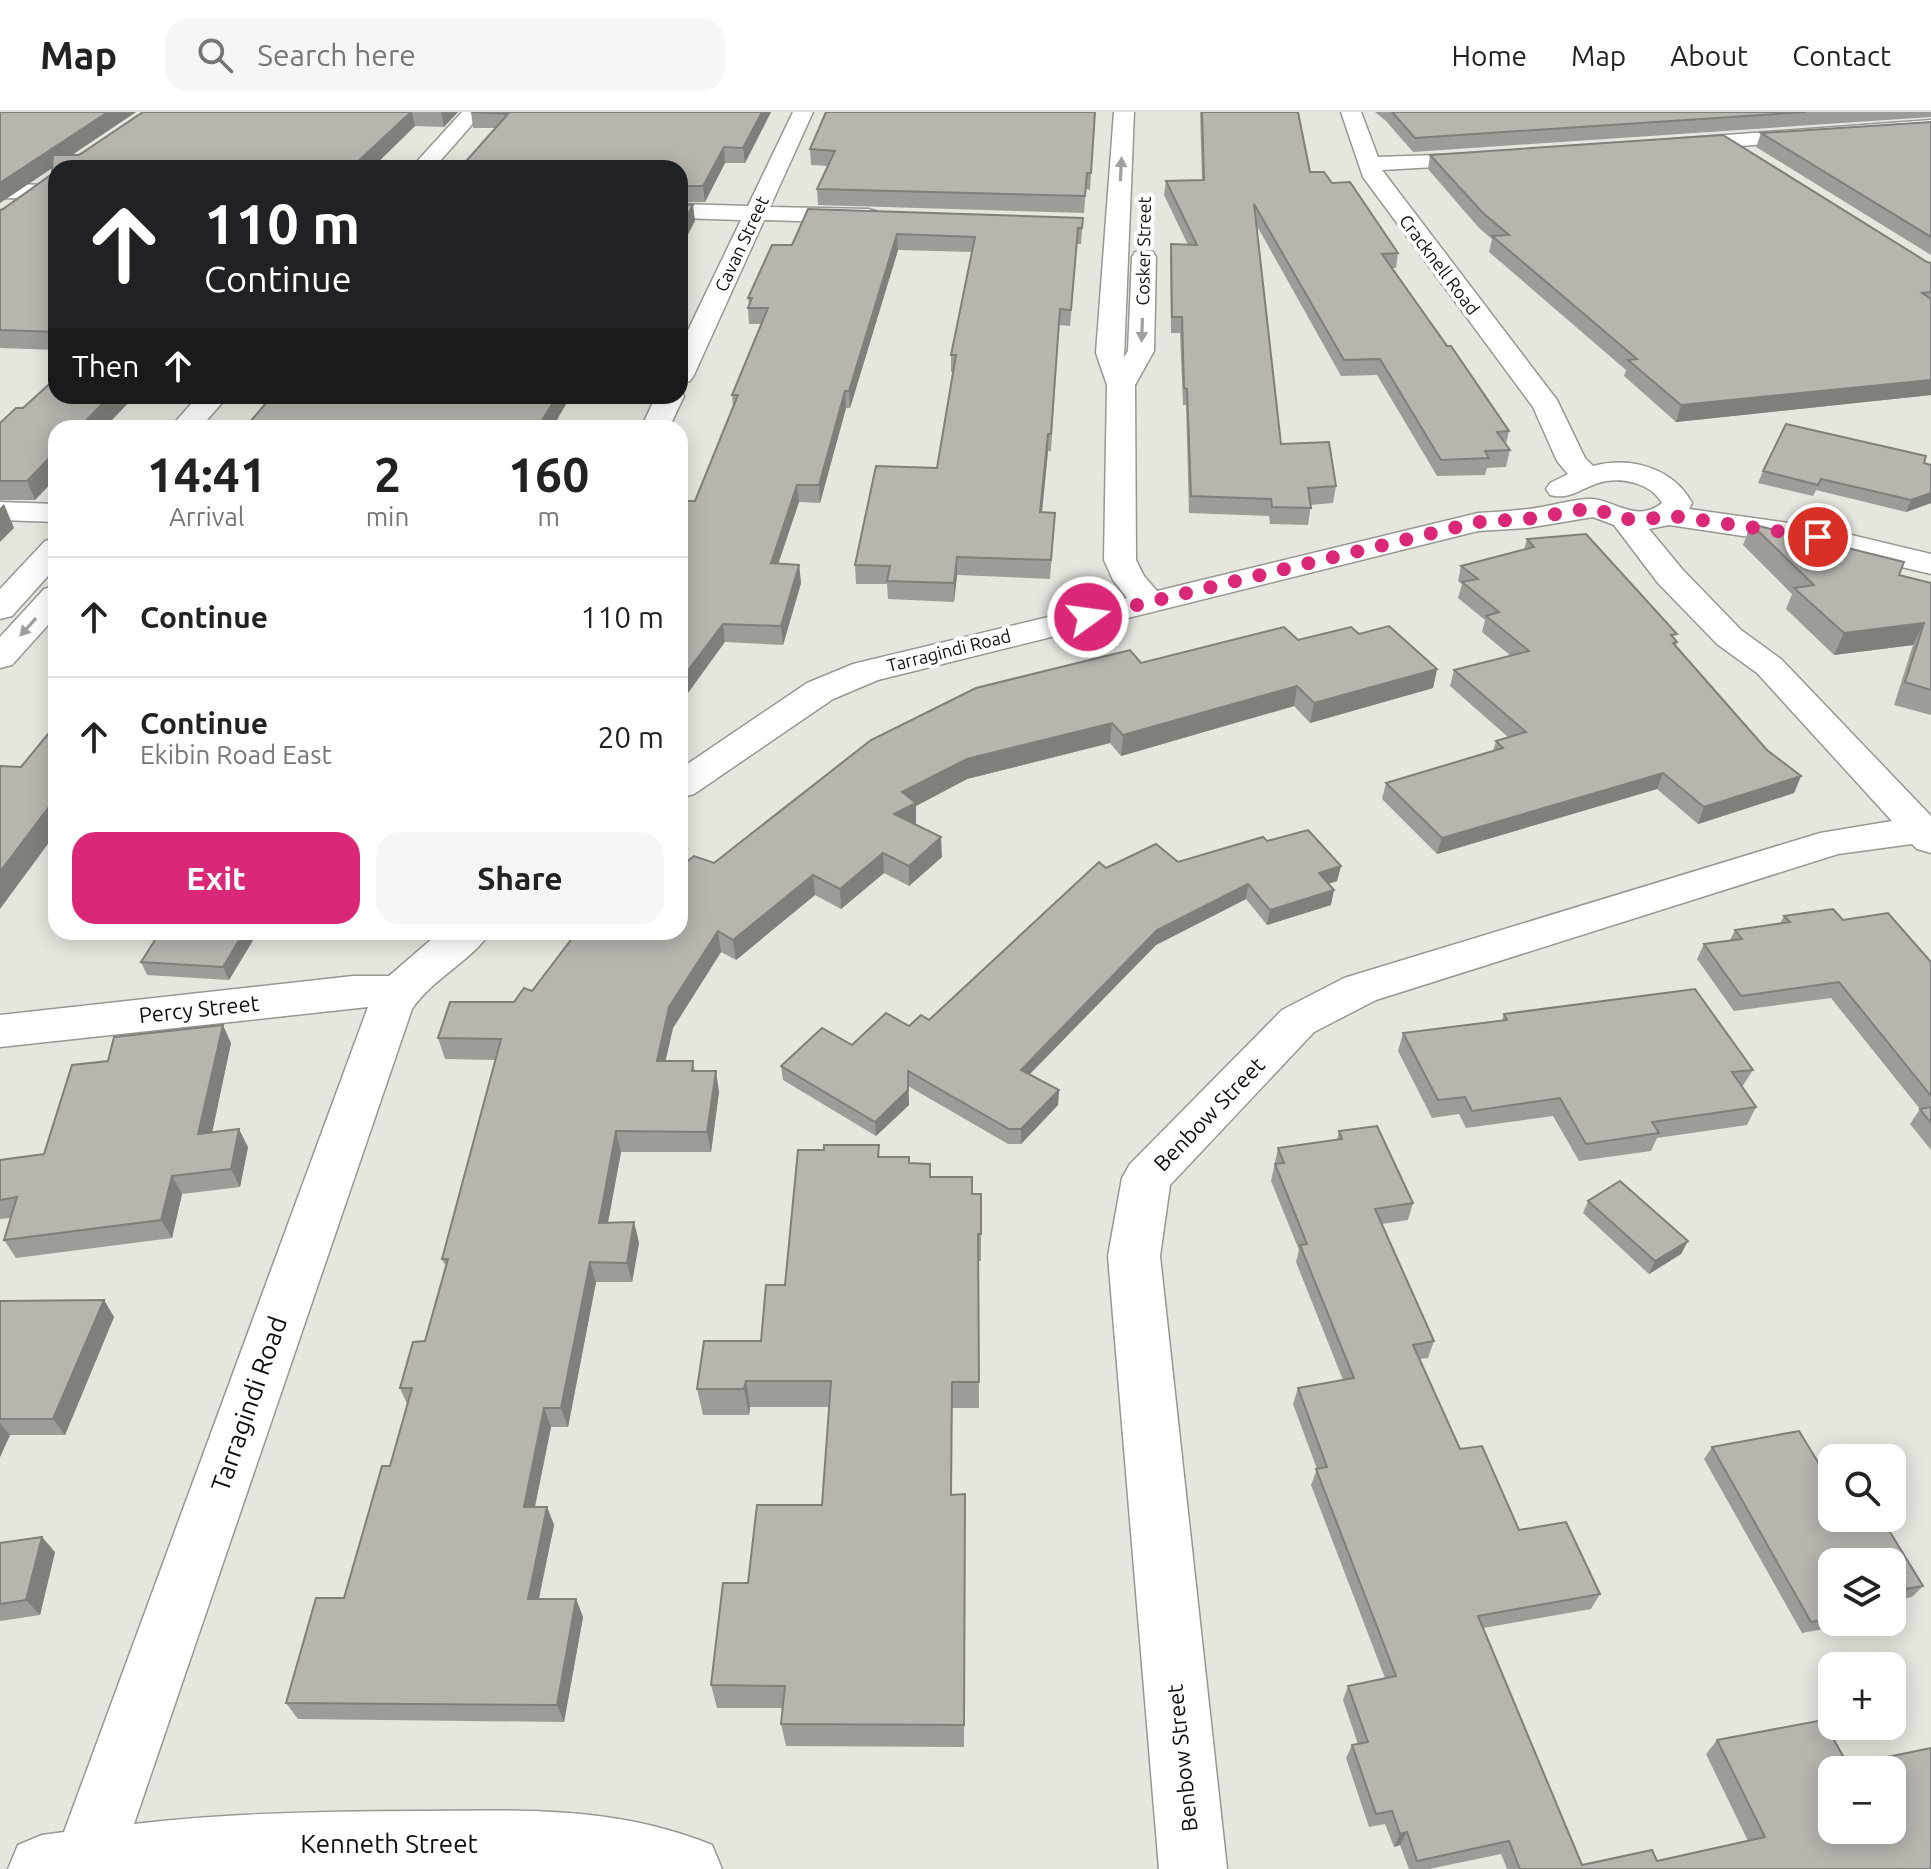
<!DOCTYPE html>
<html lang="en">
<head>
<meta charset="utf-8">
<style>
  :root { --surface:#fff; --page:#f6f6f6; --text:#222; --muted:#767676; --line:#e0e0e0; --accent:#db2777 }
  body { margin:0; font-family:Ubuntu,sans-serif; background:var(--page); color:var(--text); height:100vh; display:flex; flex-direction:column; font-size:30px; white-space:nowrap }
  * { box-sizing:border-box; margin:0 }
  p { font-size:26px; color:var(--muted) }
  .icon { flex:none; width:44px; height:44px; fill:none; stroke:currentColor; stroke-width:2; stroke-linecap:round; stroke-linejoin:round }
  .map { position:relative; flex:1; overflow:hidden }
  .details { position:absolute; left:48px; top:308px; width:640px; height:520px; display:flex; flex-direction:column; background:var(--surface); border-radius:24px; box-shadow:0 4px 20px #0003 }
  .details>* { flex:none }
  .banner { position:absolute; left:48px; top:48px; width:640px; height:244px; border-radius:24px; box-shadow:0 4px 20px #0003; background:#202124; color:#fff; overflow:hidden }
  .buttons { position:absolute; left:1818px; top:1332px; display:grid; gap:16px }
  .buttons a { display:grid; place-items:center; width:88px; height:88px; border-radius:16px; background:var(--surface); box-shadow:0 4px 20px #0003; font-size:40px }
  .pin { position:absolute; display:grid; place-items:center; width:68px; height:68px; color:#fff; margin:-34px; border:4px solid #fff; border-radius:50%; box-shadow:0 2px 8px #0007 }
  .me { position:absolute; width:88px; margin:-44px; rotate:76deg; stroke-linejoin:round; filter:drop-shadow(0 0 6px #0008) }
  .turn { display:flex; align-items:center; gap:28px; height:168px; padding:0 24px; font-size:36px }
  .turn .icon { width:104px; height:104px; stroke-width:2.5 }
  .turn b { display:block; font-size:56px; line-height:68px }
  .then { display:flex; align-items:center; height:76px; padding:0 24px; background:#0003; gap:16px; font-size:30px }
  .eta { display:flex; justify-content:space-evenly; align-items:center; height:136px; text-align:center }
  .eta b { font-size:48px; font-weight:700; line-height:56px }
  .action { display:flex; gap:16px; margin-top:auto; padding:16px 24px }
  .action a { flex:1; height:92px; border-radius:24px; background:var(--accent); color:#fff; font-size:32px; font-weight:700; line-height:92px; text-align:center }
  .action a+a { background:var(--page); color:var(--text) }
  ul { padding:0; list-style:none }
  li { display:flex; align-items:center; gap:24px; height:120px; padding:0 24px; border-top:2px solid var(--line) }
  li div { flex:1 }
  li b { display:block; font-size:30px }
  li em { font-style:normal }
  header { display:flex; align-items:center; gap:48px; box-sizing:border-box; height:112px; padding:0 40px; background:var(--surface); border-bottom:2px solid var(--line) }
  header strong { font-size:38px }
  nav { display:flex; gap:44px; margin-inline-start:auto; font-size:28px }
  .search { width:560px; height:72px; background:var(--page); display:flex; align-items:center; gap:20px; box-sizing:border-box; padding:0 28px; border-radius:24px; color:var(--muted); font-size:30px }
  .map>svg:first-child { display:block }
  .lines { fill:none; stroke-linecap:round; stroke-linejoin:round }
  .minor-casing { stroke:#979891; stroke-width:3 }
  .minor { fill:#fff; fill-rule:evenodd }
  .wall { fill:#9e9c96 }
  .shaded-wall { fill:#817f7a }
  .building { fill:#b8b5af; stroke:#817f7a; stroke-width:2; fill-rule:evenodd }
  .oneway { fill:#9f9f9e }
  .route { stroke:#db2777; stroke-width:14; stroke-dasharray:0 25.2 }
  .labels { text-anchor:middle; stroke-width:8; stroke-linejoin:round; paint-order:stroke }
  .far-street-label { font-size:18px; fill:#0f0f0d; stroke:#fffffe }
  .street-label { font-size:22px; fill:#0f0f0d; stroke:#fffffe }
  .near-street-label { font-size:26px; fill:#0f0f0d; stroke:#fffffe }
</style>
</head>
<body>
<header>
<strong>Map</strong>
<div class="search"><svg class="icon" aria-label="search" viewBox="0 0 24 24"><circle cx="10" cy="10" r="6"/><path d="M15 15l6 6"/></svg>Search here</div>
<nav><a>Home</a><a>Map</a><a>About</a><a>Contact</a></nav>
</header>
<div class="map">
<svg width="1931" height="1757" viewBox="0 0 1931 1757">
  <rect width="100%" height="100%" fill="#e6e6df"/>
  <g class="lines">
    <g class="minor-casing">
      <g id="minor">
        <path d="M462 0H483L434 56H411Z"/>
        <path d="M793 0H813L770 95 868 97 876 99 880 104 876 109 868 111 764 108 694 263 690 269 680 271V235L741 108 680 106V92L748 94Z"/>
        <path d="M1114 0H1134L1124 245 1128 239 1132 145 1135 140H1153L1156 145 1154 239 1135 273 1136 448 1144 464 1157 479 1478 401C1495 400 1512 399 1529 397 1549 395 1571 387 1591 387 1612 387 1637 412 1662 391 1651 371 1620 364 1598 371 1580 377 1570 388 1550 383L1546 377 1550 371 1568 362 1557 349 1533 295 1363 65 1341 0H1361L1378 45 1497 41 1500 46 1497 51 1489 52 1382 58 1557 288 1585 346 1593 354C1631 344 1673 356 1692 391L1689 397 1818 415 1931 442V462L1818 435 1669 413 1649 417 1682 457 1741 518 1781 547 1931 704V741L1917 737 1912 732 1838 742 1376 888 1314 920 1170 1073 1160 1144 1227 1757H1159L1108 1144 1122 1066 1130 1052 1282 898 1344 866 1820 721 1892 709 1757 561 1717 532 1658 471 1614 413 1593 405 1527 416 1478 419 878 568 833 587 694 682 680 686V657L807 571 853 552 1127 486 1113 468 1104 448 1107 273 1096 241Z"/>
        <path d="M1931 8V20L1673 39 1662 33 1673 27Z"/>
        <path d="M0 72 56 73V87L0 86Z"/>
        <path d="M680 278 684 284 669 316H641L656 284H680Z"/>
        <path d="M198 284H228L200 316H170Z"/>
        <path d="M0 390 56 392V410L0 408Z"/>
        <path d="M56 426V455L12 504 0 507V477L45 429Z"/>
        <path d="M56 474V504L12 553 0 556V525L44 477Z"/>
        <path d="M440 820H490C474 847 433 866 412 897L134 1712C228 1701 324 1699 419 1699 520 1698 617 1694 712 1733L722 1757H8L18 1733 42 1723 64 1720 368 895 0 935V903L353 864H389Z"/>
      </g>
    </g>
    <use href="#minor" class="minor"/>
  </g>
  <g class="wall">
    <path d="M0 0H136L72 43H79L143 0H458L444 15 415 14 372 56H56V238L0 236V98L3 97 52 62V56L0 91Z"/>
    <path d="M471 0H771L745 51H725L705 90H680V56L495 16H473Z"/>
    <path d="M1095 0 1090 78 1086 77 1084 101 818 93 817 77 828 54 811 53 810 37Z"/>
    <path d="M1200 0H1298L1310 60 1332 71 1398 141 1396 156H1392L1509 319 1506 332 1510 338 1506 355 1487 356 1485 363 1437 364 1377 263 1341 264 1257 114 1281 332 1336 374 1333 391 1311 393 1308 413 1270 412 1269 404 1189 401 1186 293H1183L1180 221H1171L1170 147 1171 132 1188 133 1164 83 1166 69 1202 68Z"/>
    <path d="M1375 0H1931V5L1413 40 1386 9Z"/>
    <path d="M1931 10V143L1756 35 1761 21Z"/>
    <path d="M1430 43 1931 151V283L1676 310 1624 264 1626 258 1489 140 1492 127 1479 116 1428 57Z"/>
    <path d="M808 97 1083 106 1081 132H1077L1070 214 1059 213 1051 339H1048L1042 401H1055L1050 467 957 463 954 490 888 487 887 472H856L855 453 937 356 953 260H951V243L972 140 898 138 850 296H846L820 391 799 390 778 452 799 453 801 471 783 533 725 530 695 389 733 295 732 283 761 212H749L748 196 749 193 748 186 792 133Z"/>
    <path d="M56 284H135L104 316H56V366L35 388H0V311L23 296Z"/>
    <path d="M1924 351 1931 353V391L1906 400 1816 378 1813 384 1758 371 1763 359Z"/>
    <path d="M1751 412 1899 463 1931 471V603L1894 593 1913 533 1834 543 1786 497 1792 482 1743 433Z"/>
    <path d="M1527 427 1675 528 1677 530 1676 534 1767 638 1801 664 1794 681 1698 712 1657 677 1437 742 1382 687 1386 671 1493 639 1496 629 1508 625 1450 574 1454 558 1511 544 1482 520 1485 508 1458 486 1462 472 1458 469 1461 454 1524 438Z"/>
    <path d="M1359 522 1437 557 1433 576 1310 611 1294 594 1121 644 1110 631 967 667 916 694V712H915L942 745 909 774 884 761 841 797 815 783 736 848 721 840 673 916 665 949H693L695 959 719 980 711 1040H621L608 1111 634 1110 639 1131 632 1170H596L568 1315H551L535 1395H547L554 1413 539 1487H576L583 1505 564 1610 298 1607 286 1591 344 1486 390 1354 407 1292 400 1276 425 1229 446 1155 442 1147 496 948 445 947 438 926 514 890 532 879 680 820 714 751 1141 551 1298 528Z"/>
    <path d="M1267 729 1341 754 1337 769 1328 772 1331 793 1267 813 1246 787 1156 833 1030 962 1059 978 1058 993 1021 1032H1008L908 974 909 993 876 1024 783 968 781 954 852 933 929 908 1106 756 1178 750Z"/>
    <path d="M1784 804 1843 808 1931 850V1038L1910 1012 1920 997 1831 886 1734 899 1697 847 1704 832 1730 828 1735 818 1780 812Z"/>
    <path d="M258 820 229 868 147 863 141 850Z"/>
    <path d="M1504 902 1753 958 1742 975 1756 995 1747 1013 1657 1026 1651 1039 1579 1049 1553 1004 1466 1016 1459 1002 1432 1006 1398 939 1403 921 1502 908Z"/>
    <path d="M231 931 212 1020 248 1035 240 1075 182 1082 172 1126 16 1146 4 1128 11 1106 0 1107V1048L44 1042 108 949Z"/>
    <path d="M1339 1019 1413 1091 1408 1108 1382 1112 1434 1229 1428 1246 1420 1247 1460 1337 1519 1418 1600 1482 1591 1497 1483 1516 1582 1753 1657 1749 1748 1729 1706 1642 1717 1628 1848 1653 1931 1757H1507L1501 1742 1429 1757H1409L1400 1733 1394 1735 1385 1712 1369 1715 1346 1646 1352 1633 1358 1632 1343 1588 1348 1574 1385 1566 1311 1373 1317 1357 1293 1292 1298 1276 1343 1268 1296 1150 1299 1138 1271 1069 1278 1036 1337 1028Z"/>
    <path d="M880 1045 909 1051 930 1065 972 1082H981V1149H978L979 1296H952L951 1383 965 1382 964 1635 786 1634 781 1612 783 1596H717L711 1573 748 1471 822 1393 829 1295H750L749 1303H703L697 1277 761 1229Z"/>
    <path d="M1588 1089 1688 1129 1681 1142 1649 1162 1583 1101Z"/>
    <path d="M104 1188 114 1205 65 1323H10L0 1345V1189Z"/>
    <path d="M1712 1335 1855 1411 1923 1474 1912 1485 1894 1489 1892 1491V1450H1832V1510H1847L1845 1513 1802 1521 1704 1347Z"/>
    <path d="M0 1431 55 1440 40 1503 0 1509Z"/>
  </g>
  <g class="shaded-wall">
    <path d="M108 0H136L0 91V71Z"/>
    <path d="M412 0 415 14 372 56H351Z"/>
    <path d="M441 0H458L444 15Z"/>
    <path d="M762 0H771L745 51 743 36Z"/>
    <path d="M724 35 725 51 705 90 703 74Z"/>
    <path d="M693 93 695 109 680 138V117Z"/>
    <path d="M897 122 898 138 850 296 849 279Z"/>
    <path d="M1931 268V283L1676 310 1681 293Z"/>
    <path d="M845 279 846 296 820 391 819 373Z"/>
    <path d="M110 284H135L104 316H79Z"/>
    <path d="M557 284H571L552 316H538Z"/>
    <path d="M1048 322V339L1040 418V400Z"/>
    <path d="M56 339V366L35 388 27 369Z"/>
    <path d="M797 373 799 390 772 470 771 451Z"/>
    <path d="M1931 381V391L1906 400 1911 388Z"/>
    <path d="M4 392 14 416 0 430V396Z"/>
    <path d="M957 445V463L954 490V471Z"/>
    <path d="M799 453 801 471 783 533 781 514Z"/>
    <path d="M1924 511 1913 533 1834 543 1844 521Z"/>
    <path d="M723 512 725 530 680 592V569Z"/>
    <path d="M1437 557 1433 576 1310 611 1314 591Z"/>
    <path d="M1297 574 1294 594 1121 644 1123 623Z"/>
    <path d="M1112 611 1110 631 967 667 916 694V712L895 723 894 702 902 680 967 647Z"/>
    <path d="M1663 661 1657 677 1437 742 1442 726Z"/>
    <path d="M1801 664 1794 681 1698 712 1704 695Z"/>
    <path d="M52 691 56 699V721L0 797V760Z"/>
    <path d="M941 725 942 745 909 774V754Z"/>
    <path d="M883 741 884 761 841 797 840 777Z"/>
    <path d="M1341 754 1337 769 1316 776 1319 761Z"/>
    <path d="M813 763 815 783 736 848 733 828Z"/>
    <path d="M1248 772 1246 787 1156 833 1020 972 1021 958 1157 818Z"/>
    <path d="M1334 778 1331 793 1267 813 1270 798Z"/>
    <path d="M718 819 721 840 673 916 661 969 657 949 669 895Z"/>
    <path d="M244 820H258L229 868 223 855Z"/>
    <path d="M223 913 231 931 208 1040 198 1022Z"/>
    <path d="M716 959 719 980 711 1040 707 1020Z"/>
    <path d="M908 959 909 993 876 1024 875 1010Z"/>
    <path d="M1059 978 1058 993 1021 1032V1017Z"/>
    <path d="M239 1017 248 1035 240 1075 231 1057Z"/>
    <path d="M616 1019 621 1040 604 1131 599 1111Z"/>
    <path d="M172 1064 182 1082 172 1126 161 1108Z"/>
    <path d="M634 1110 639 1131 632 1170 627 1151Z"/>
    <path d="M1688 1129 1681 1142 1649 1162 1655 1149Z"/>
    <path d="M590 1150 596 1170 568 1315 561 1296Z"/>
    <path d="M104 1188 114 1205 65 1323 53 1307Z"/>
    <path d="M746 1269 750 1295 749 1303 744 1277Z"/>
    <path d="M544 1296 551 1315 531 1413 524 1395Z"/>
    <path d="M0 1311 10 1323 0 1345Z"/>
    <path d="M547 1395 554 1413 535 1504 528 1487Z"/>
    <path d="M42 1425 55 1440 40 1503 26 1488Z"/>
    <path d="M576 1487 583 1505 564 1610 557 1593Z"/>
    <path d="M1407 1720 1400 1733 1394 1735 1400 1722Z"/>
  </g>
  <g class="building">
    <path d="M0 0H108L0 71Z"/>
    <path d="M143 0H411L351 56H56V220L0 218V98L3 97 52 62 53 43H79Z"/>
    <path d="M471 0H762L743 36 724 35 703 74H680V56H460L508 2Z"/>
    <path d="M826 0H1095L1091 61H1087L1085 84 817 77 835 39 810 37Z"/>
    <path d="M1202 0H1298L1310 60H1324L1332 71 1350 70 1398 141 1382 142 1447 234H1451L1509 319 1497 320 1510 338 1485 339 1489 346 1441 348 1380 247 1344 248 1254 92 1281 332 1329 330 1336 374 1308 376 1311 396 1272 395 1271 387 1191 384 1187 277 1184 276 1182 205H1172L1171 132 1197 133 1166 69 1204 68Z"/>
    <path d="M1392 0H1806L1415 26Z"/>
    <path d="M1931 10V125L1761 21Z"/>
    <path d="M1723 23 1927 150 1931 151V180L1922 181 1931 187V268L1681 293 1628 248 1637 247 1492 124 1509 123 1483 101 1430 43Z"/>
    <path d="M680 92 693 93 680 117Z"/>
    <path d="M808 97 1083 106 1082 116H1078L1071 198 1060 197 1051 322H1048L1040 400 1055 401 1051 448 957 445 954 471 887 469 890 454 855 453 876 354 937 356 956 243H951L975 125 897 122 849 279H845L819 373H797L771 451 799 453 781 514 723 512 680 569V397L683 389H695L738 283H732L768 196H748L752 186H748L772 133H792Z"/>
    <path d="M56 266V284H110L79 316H56V339L27 369H0V311L16 296H23Z"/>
    <path d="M272 284H557L538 315 240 316 246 309 250 310Z"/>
    <path d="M1786 312 1926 344 1924 351 1931 353V381L1911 388 1821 367 1818 373 1763 359Z"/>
    <path d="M1751 412 1904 450 1899 463 1931 471V578L1905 570 1924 511 1844 521 1794 476 1814 473Z"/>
    <path d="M1586 422 1677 522 1671 523 1677 530 1673 531 1767 638 1801 664 1704 695 1663 661 1442 726 1386 671 1503 636 1496 629 1526 620 1454 558 1529 539 1486 504 1499 500 1462 470 1478 467 1461 454 1534 435 1527 427Z"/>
    <path d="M1389 514 1437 557 1314 591 1297 574 1123 623 1112 611 967 647 902 680 916 691 894 702 941 725 909 754 883 741 840 777 813 763 733 828 718 819 669 895 657 949H693L692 959H716L707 1020 616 1019 599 1111 634 1110 627 1151 590 1150 561 1296H544L524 1395H547L528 1487H576L557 1593 286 1591 316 1486H344L382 1354H390L412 1276H400L413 1230 425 1229 448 1147H442L501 927 438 926 450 890H514L524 876 532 879 577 820H680V755L694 744 714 751 871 628 976 576 1130 538 1141 551 1284 515 1298 528 1351 515 1359 522Z"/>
    <path d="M56 621V692L52 691 0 760V654L21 655 48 622 55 623Z"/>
    <path d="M1308 718 1341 754 1319 761 1334 778 1270 798 1248 772 1157 818 1021 958 1059 978 1021 1017H1009L908 959V978L875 1010 781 954 822 916 852 933 886 901 909 914 921 903 929 908 1099 750 1106 756 1156 732 1178 750 1263 725 1267 729Z"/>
    <path d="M1833 797 1843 808 1888 801 1931 850V984L1839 870 1741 884 1704 832 1742 827 1735 818 1790 810 1784 804Z"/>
    <path d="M160 820H244L223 855 141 850Z"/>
    <path d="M1695 877 1753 958 1732 960 1756 995 1652 1010 1659 1021 1586 1032 1560 986 1472 999 1465 985 1438 988 1403 921 1507 908 1504 902Z"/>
    <path d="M223 913 198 1022 239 1017 231 1057 172 1064 161 1108 4 1128 17 1085 0 1088V1048L44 1042 72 953 108 949 114 925Z"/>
    <path d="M1931 995V1011L1920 997Z"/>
    <path d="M1377 1014 1413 1091 1375 1097 1434 1229 1413 1233 1460 1337 1482 1334 1519 1418 1566 1410 1600 1482 1478 1504 1582 1753 1652 1738 1657 1749 1765 1725 1717 1628 1823 1608 1848 1653 1931 1636V1757H1520L1509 1729 1417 1749 1407 1720 1400 1722 1392 1699 1376 1702 1352 1633 1368 1630 1348 1574 1396 1564 1316 1357 1327 1355 1298 1276 1354 1266 1300 1133 1307 1132 1275 1052 1284 1051 1278 1036 1342 1027 1339 1019ZM1832 1658H1892V1718H1832Z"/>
    <path d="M824 1033H879L878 1045H909V1051L930 1052V1065H972V1082H981V1122H978L979 1270H952L951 1383 965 1382 964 1613 781 1612 785 1574 711 1573 723 1471H748L757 1393H822L831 1269H746L744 1277H697L704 1229H761L766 1173H785L798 1038H824Z"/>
    <path d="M1620 1069 1688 1129 1655 1149 1588 1089Z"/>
    <path d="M104 1188 53 1307H0V1189Z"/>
    <path d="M1799 1319 1832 1373V1406H1852L1855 1411 1882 1407 1923 1474 1894 1479 1897 1485 1892 1486V1450H1832V1506L1811 1510 1712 1335Z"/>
    <path d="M42 1425 26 1488 0 1492V1431Z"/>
  </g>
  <defs><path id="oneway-solid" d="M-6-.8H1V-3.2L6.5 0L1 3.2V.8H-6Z" transform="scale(2)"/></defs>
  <g class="oneway">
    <use href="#oneway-solid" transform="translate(1121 57) rotate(-87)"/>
    <use href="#oneway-solid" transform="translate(1142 218) rotate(92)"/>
    <use href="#oneway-solid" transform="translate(28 515) rotate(132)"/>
  </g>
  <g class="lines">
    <path class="route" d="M1088 505 1478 410 1527 407 1592 396 1625 407H1650L1666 403 1818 425"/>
  </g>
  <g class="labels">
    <g class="far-street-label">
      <text transform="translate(742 132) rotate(-65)" y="6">Cavan Street</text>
      <text transform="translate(1144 139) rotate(-89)" y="6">Cosker Street</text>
      <text transform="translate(1439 153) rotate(53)" y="6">Cracknell Road</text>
      <text transform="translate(949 539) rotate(-14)" y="6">Tarragindi Road</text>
    </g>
    <g class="street-label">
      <text transform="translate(199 897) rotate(-6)" y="8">Percy Street</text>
      <text transform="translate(1209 1002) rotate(-46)" y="8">Benbow Street</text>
      <text transform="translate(1182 1646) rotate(-96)" y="8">Benbow Street</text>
    </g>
    <g class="near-street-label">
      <text transform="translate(249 1292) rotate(-71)" y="9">Tarragindi Road</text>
      <text x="389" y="1741">Kenneth Street</text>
    </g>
  </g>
</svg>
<div class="buttons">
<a><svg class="icon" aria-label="search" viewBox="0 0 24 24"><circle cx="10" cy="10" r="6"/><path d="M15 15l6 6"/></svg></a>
<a><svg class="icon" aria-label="layers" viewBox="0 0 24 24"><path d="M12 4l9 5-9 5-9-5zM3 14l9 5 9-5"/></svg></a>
<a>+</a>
<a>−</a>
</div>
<div class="pin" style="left:1818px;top:425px;background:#d93025"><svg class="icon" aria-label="arrive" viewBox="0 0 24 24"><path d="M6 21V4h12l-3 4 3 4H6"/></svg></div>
<svg class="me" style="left:1088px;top:505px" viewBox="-20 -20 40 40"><circle r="17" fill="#db2777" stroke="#fff" stroke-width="3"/><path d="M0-11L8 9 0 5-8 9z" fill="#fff"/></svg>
<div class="banner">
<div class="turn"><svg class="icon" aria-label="ahead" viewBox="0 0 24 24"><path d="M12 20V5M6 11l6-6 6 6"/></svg><div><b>110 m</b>Continue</div></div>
<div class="then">Then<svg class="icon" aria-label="ahead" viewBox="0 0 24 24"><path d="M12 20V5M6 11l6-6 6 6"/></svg></div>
</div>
<section class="details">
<div class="eta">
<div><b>14:41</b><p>Arrival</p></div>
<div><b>2</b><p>min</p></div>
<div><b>160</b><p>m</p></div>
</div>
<ul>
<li><svg class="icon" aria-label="ahead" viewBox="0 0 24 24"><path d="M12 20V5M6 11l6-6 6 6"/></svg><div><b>Continue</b></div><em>110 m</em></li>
<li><svg class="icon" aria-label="ahead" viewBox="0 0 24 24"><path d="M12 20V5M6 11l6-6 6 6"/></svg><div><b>Continue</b><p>Ekibin Road East</p></div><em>20 m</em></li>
</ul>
<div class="action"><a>Exit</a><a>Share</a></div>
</section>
</div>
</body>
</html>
